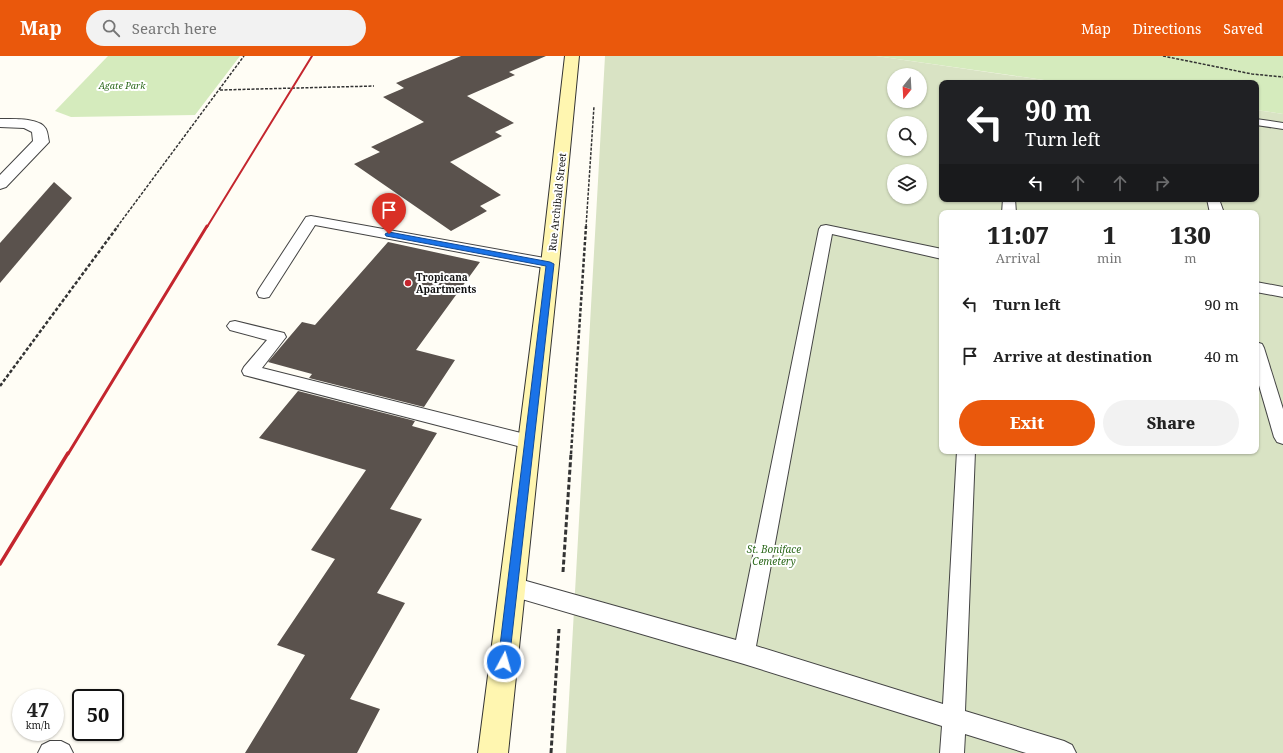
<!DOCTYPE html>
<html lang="en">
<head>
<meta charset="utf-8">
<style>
  :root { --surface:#fff; --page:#f2f2f2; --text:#222; --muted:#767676; --accent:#ea580c }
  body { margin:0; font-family:"Noto Serif",serif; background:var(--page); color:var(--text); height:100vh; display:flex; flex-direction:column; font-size:15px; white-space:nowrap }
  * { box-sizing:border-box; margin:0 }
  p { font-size:13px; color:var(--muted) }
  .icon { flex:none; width:22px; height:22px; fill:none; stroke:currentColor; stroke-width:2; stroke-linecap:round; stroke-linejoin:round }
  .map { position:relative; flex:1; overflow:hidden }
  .side { position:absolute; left:939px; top:154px; width:320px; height:244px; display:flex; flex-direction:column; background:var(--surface); border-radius:8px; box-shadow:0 1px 3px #0004 }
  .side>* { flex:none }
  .guide { position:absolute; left:939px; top:24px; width:320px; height:122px; border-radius:8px; box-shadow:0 1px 3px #0004; background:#202124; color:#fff; overflow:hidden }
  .needle { width:26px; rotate:198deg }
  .tools { position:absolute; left:887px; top:12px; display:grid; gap:8px }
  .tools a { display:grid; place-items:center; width:40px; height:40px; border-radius:50%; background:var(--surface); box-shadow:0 1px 3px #0004; font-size:20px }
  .speed { position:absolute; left:12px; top:633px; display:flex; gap:8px; font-size:20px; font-weight:700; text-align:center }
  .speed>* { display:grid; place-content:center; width:52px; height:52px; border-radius:50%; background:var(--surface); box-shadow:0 1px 3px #0004; line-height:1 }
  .speed small { font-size:10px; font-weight:400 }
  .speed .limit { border:2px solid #111; border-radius:6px; background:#fff; color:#111 }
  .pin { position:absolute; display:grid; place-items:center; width:34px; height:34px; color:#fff; margin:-41px -17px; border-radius:50% 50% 50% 0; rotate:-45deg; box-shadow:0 0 4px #0007 }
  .pin .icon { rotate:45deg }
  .me { position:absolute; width:44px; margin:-22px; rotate:6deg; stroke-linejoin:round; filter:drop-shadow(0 0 3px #0008) }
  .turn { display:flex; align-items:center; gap:14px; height:84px; padding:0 20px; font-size:18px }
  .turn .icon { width:52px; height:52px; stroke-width:2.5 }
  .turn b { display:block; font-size:28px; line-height:34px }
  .lanes { display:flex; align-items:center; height:38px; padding:0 20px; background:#0003; justify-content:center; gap:20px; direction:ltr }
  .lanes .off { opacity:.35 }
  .eta { display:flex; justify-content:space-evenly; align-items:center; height:68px; text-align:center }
  .eta b { font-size:24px; font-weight:800; line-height:28px }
  .button { display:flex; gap:8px; margin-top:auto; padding:8px 20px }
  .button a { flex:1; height:46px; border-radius:24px; background:var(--accent); color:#fff; font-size:16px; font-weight:800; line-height:46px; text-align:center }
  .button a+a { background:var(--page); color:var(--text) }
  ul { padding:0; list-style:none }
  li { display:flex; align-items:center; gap:12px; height:52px; padding:0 20px }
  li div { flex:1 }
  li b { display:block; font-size:15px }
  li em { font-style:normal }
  header { display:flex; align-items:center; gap:24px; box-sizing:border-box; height:56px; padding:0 20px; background:var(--accent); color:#fff }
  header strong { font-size:19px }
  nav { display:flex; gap:22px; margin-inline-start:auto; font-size:14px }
  .search { width:280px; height:36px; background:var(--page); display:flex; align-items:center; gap:10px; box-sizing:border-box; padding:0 14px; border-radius:22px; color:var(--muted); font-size:15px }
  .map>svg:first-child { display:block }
  .green { fill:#d5ebbd }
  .cemetery { fill:#d9e3c4; fill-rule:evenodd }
  .building { fill:#5a524d }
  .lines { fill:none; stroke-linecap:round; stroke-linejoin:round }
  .lane-casing { stroke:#444; stroke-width:2 }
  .street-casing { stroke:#444; stroke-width:2 }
  .secondary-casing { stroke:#333; stroke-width:2 }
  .path-far2 { stroke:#333; stroke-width:1.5; stroke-dasharray:3 1.5; stroke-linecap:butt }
  .path-far1 { stroke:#333; stroke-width:2.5; stroke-dasharray:3.5 2; stroke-linecap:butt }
  .path { stroke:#333; stroke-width:3; stroke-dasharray:5 2.5; stroke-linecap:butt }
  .lane { fill:#fff; fill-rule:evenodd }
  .street { fill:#fff; fill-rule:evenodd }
  .secondary { fill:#fff6b0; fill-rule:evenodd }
  .rail-far2 { stroke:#c4262e; stroke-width:2 }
  .rail-far1 { stroke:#c4262e; stroke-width:3 }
  .rail { stroke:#c4262e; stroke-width:3.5 }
  .route { fill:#1a73e8; stroke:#114b97 }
  .poi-dot { fill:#c4262e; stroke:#fff; stroke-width:1.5 }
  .labels { text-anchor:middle; stroke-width:4; stroke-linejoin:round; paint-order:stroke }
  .far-park-label { font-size:9px; font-style:italic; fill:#2f6b1f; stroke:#fff }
  .street-label { font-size:10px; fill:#111; stroke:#fff }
  .poi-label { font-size:10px; font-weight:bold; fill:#111; stroke:#fff; text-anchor:start }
  .park-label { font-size:10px; font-style:italic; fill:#2f6b1f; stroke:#fff }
</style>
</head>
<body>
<header>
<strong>Map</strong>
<div class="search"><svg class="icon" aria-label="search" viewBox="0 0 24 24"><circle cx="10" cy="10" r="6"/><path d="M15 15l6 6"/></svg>Search here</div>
<nav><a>Map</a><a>Directions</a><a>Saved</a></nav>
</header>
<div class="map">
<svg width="1283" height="697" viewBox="0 0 1283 697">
  <rect width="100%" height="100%" fill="#fffdf5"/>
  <g class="green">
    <path d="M108 0H240L195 59 71 61 55 55Z"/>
    <path d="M876 0H1283V58L1256 54V27H1065Z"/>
  </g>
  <path class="cemetery" d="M605 0H876L1064 27H942V143H1256V54L1283 58V697H566ZM894 19H920V45H894ZM894 67H920V93H894ZM894 115H920V141H894ZM942 157H1256V395H942Z"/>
  <g class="building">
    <path d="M461 0H546L509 16 515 19 467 40 514 67 495 76 502 80 450 106 501 139 480 150 487 155 451 175 354 108 380 96 371 91 424 66 383 41 404 32 396 27Z"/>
    <path d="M54 126 72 142 0 227V187Z"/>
    <path d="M388 186 480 206 416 294 455 304 424 351 309 322 312 318 268 306 302 266 315 269Z"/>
    <path d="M298 335 415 365 412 370 437 377 390 453 422 463 377 537 405 547 350 643 380 653 357 697H245L305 599 277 589 335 503 311 494 366 414 259 382Z"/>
  </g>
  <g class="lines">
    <g class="lane-casing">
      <g id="lane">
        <path d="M1256 63 1283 67V73L1256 69Z"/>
        <path d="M1003 143H1015L1016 157H1002Z"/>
        <path d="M1207 143H1219L1224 157H1210Z"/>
        <path d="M311 160 550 203 555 205 557 208 555 211 550 213 315 169 269 241 264 242 259 241 257 237 259 233 306 161Z"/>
        <path d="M826 169 942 193V203L832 178 756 590 943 648 957 395H975L965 655 1064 685 1072 689 1076 697H1026L965 678 964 697H940L942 670 744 608 505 538 502 531 505 524 512 521 736 584 819 173 821 170Z"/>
        <path d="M1256 226 1283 231V241L1256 236Z"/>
        <path d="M235 265 284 277 286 281 262 312 529 379 535 381 538 386 535 391 529 393 244 319 242 315 244 311 267 284 230 274 227 270 230 266Z"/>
        <path d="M1256 286 1262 288 1264 292 1283 353V388L1277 386 1274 381 1256 319Z"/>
        <path d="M50 685H61L69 689 73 697H38L42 689Z"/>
      </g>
    </g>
    <g class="street-casing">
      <path id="street" d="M0 63C11 63 40 61 46 73 48 77 48 82 49 86L6 131 0 133V119L33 85 32 76 24 72 0 71Z"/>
    </g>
    <g class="secondary-casing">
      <path id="secondary" d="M565 0H579L559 208 508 697H478L541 208Z"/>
    </g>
    <g class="path-far2">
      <path d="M1163 0 1252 18 1283 21"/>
      <path d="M220 34 374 30"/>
      <path d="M117 171 244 0"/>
      <path d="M586 171 594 50"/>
    </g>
    <g class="path-far1">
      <path d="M0 330 118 170"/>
      <path d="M571 398 586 170"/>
    </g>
    <g class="path">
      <path d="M563 516 571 397"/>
      <path d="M551 697 559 573"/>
    </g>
    <use href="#lane" class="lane"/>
    <use href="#street" class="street"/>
    <use href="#secondary" class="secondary"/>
    <path class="rail-far2" d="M207 171 312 0"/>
    <path class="rail-far1" d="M68 398 207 170"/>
    <path class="rail" d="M0 508 68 397"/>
  </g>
  <path class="route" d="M389 176 550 206 554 208 509 606 508 611 504 612 499 611 498 606 546 210 386 180 385 178Z"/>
  <circle class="poi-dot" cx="408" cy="227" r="4"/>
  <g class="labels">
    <g class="far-park-label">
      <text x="122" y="33">Agate Park</text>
    </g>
    <g class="street-label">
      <text transform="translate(557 146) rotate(-84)" y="4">Rue Archibald Street</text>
    </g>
    <g class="poi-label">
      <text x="416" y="225">Tropicana<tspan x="416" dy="12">Apartments</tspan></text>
    </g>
    <g class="park-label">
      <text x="774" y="497">St. Boniface<tspan x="774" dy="12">Cemetery</tspan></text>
    </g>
  </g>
</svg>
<div class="tools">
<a><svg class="needle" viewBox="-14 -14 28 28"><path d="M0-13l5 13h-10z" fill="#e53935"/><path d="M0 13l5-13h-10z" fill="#767676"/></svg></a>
<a><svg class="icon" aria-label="search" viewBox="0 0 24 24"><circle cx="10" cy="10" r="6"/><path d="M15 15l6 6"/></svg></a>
<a><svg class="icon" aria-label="layers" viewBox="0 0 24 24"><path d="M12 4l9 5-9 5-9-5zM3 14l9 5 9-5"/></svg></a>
</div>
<div class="speed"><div>47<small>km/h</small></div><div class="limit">50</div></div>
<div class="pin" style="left:389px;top:178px;background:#d93025"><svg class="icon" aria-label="arrive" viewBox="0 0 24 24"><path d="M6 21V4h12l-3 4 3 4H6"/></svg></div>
<svg class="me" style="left:504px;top:606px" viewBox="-20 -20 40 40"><circle r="17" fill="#1a73e8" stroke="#fff" stroke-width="3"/><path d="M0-11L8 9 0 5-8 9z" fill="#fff"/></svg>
<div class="guide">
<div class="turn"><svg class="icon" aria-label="left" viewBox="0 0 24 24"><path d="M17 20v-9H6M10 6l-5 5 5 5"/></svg><div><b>90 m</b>Turn left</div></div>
<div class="lanes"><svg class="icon" aria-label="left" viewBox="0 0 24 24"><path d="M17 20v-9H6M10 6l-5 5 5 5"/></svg><svg class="icon off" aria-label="ahead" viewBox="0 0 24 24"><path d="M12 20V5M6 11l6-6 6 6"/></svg><svg class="icon off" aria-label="ahead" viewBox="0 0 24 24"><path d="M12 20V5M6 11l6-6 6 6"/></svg><svg class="icon off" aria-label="right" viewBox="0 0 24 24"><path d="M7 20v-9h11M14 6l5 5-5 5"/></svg></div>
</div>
<section class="side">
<div class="eta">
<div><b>11:07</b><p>Arrival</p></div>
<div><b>1</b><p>min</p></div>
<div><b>130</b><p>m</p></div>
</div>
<ul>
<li><svg class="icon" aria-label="left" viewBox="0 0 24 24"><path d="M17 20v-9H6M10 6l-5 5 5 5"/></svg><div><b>Turn left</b></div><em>90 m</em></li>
<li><svg class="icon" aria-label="arrive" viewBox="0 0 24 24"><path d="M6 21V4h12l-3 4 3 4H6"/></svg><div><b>Arrive at destination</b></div><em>40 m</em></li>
</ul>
<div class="button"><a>Exit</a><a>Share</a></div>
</section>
</div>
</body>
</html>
